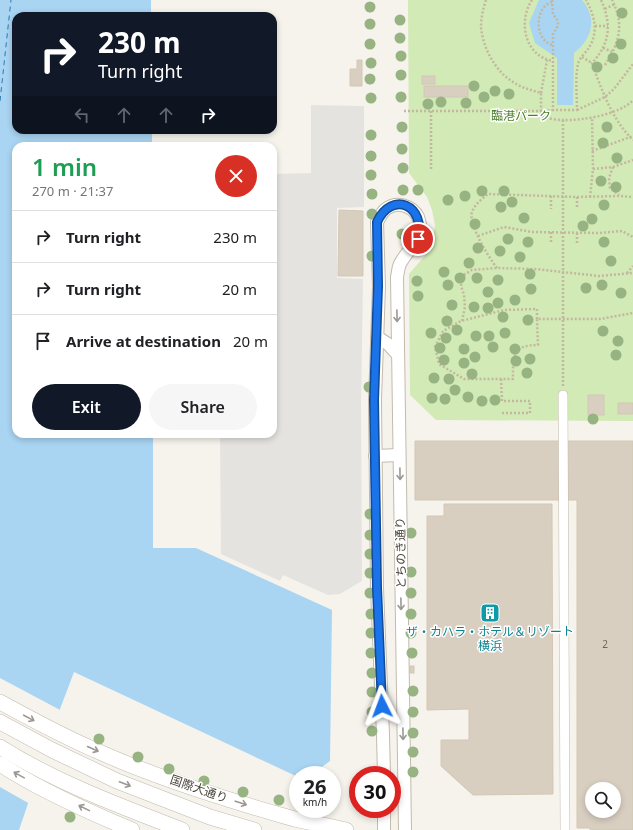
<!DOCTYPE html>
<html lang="en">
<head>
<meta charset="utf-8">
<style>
  :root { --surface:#fff; --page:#f6f6f6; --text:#202124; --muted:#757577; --line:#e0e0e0; --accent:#111827 }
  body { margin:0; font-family:"Noto Sans","Noto Sans JP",sans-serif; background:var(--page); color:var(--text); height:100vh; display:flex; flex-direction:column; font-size:15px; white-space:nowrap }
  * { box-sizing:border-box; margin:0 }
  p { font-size:13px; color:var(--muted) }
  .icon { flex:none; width:22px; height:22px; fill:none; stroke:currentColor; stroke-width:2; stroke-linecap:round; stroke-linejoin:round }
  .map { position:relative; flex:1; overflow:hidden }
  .panel { position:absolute; left:12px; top:142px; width:265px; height:296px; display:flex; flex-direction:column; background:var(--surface); border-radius:12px; box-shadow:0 2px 6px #0003 }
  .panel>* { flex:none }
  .hud { position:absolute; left:12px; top:12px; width:265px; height:122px; border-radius:12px; box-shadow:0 2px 6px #0003; background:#111827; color:#fff; overflow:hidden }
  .tools { position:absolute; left:585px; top:782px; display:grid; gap:8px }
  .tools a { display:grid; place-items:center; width:36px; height:36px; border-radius:50%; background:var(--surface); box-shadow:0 2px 6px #0003; font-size:20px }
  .speed { position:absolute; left:289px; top:766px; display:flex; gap:8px; font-size:20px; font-weight:700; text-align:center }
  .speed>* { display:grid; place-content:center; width:52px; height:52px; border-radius:50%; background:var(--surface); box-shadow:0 2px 6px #0003; line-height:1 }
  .speed small { font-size:10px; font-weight:400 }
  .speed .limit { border:6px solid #d22; background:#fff; color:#111 }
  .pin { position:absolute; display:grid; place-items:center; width:34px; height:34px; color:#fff; margin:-17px; border:2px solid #fff; border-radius:50%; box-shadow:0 1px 4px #0007 }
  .me { position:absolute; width:44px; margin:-22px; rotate:357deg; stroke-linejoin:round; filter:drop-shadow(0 0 3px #0008) }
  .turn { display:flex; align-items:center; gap:14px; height:84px; padding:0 20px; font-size:18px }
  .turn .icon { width:52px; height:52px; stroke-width:2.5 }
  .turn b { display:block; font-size:28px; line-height:34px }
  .lanes { display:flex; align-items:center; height:38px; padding:0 20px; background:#0003; justify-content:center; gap:20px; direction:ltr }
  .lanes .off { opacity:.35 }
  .round { display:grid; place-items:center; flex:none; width:42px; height:42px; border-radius:21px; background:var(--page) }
  .overview { display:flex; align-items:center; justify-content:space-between; height:68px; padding:0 20px }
  h1 { font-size:24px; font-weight:600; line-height:30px; color:#1e9e55 }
  .action { display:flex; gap:8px; margin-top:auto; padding:8px 20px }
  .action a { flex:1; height:46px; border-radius:24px; background:var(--accent); color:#fff; font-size:16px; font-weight:600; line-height:46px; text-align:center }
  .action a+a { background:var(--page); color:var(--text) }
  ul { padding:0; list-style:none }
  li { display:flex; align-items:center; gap:12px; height:52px; padding:0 20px; border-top:1px solid var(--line) }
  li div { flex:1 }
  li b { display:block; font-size:15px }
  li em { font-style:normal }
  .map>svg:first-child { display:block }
  .green { fill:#d2eab5 }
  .parking { fill:#e5e3e0 }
  .water { fill:#a9d4f2 }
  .pier { fill:#f6f3ec }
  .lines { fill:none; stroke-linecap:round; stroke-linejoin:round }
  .ferry { stroke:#2e7ab2; stroke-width:1; stroke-dasharray:5 4; stroke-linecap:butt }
  .building { fill:#d8cfc1; stroke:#d3c7b4; fill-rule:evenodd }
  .pedestrian-casing { stroke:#c2bbae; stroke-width:10 }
  .minor-casing { stroke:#c2bbae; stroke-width:14 }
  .tertiary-casing { stroke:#c2bbae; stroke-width:16 }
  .path { stroke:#c4b79f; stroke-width:2.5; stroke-dasharray:2 2; stroke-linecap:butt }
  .pedestrian { stroke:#fff; stroke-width:9 }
  .minor { stroke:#fff; stroke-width:12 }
  .tertiary { stroke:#fff; stroke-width:15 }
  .tree { fill:#97b381 }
  .oneway { stroke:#9c9892 }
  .route-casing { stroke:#114b97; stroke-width:10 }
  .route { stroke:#1a73e8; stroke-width:7 }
  .labels { text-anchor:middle; stroke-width:3; stroke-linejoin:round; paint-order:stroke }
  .number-label { font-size:10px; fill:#6e675b }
  .park-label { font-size:12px; fill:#4a7f2a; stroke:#fff }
  .street-label { font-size:12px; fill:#4b4439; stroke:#fff }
  .culture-label { font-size:12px; fill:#0d838f; stroke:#fff }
</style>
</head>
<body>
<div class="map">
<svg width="633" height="830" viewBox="0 0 633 830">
  <rect width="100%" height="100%" fill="#f6f3ec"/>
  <path class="green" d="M408 0H633V421L436 420 410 395 409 274 428 252 433 239 435 225 432 210 427 197 409 173Z"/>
  <path class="parking" d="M311 105 364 106V207L337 208V278L363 279 361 405 362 581 340 594 328 595 283 575 280 581 221 554 220 434H273V174L311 173Z"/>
  <g class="water">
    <path d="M0 0H151V16H16V130H152V146H16V434H153V548H196L332 610 330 761 311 775H298V777L74 672 60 709 19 830H0Z"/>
    <path d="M539 0H582C598 19 592 39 574 53L573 105H557V58L535 43 529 23Z"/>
  </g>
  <path class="pier" d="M0 678 62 711 30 804 0 787Z"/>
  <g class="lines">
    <path class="ferry" d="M0 101 11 0"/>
  </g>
  <g class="building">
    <path d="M357 60H362V86H350V69H357Z"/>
    <rect x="422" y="76" width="13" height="8"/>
    <rect x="424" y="86" width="44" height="11"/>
    <path d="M339 210 363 211V276H338Z"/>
    <rect x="588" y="395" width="16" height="20"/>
    <rect x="618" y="403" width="15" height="11"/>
    <path d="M415 441H633V830H590V828H577V500H415ZM592 789H614V811H592Z"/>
    <path d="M444 504H552L553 794 473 795 441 766V740H469V709L427 710V516H444Z"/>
    <rect x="410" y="666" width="4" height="7"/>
  </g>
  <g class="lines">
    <g class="pedestrian-casing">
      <path id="pedestrian" d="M563 395 565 830"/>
    </g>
    <g class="minor-casing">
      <g id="minor">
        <path d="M377 337 388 344 398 355"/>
        <path d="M375 456 399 455"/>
        <path d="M384 775 383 735 377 588 375 400 379 286 377 222C380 217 381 213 386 209 396 201 412 205 418 217 427 240 408 247 400 264 398 268 398 273 397 277L405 830"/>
        <path d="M384 809V830"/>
      </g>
    </g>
    <g class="tertiary-casing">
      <g id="tertiary">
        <path d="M0 702C31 719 62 736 95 750 154 777 221 798 284 816 304 822 325 825 346 830"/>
        <path d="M0 722 52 750 117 781 210 817 254 830"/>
        <path d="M0 747C57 783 120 806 182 830"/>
        <path d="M0 764C39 790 89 812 132 830"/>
      </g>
    </g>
    <g class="path">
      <path d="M486 0C483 9 481 18 481 27 483 48 495 71 513 82 522 88 531 90 541 93V111L553 110"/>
      <path d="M532 0C518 21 524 56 553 61"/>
      <path d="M552 0 553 15C560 21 559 27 553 33V110H577C577 95 575 79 578 64 579 59 585 53 588 49 599 33 595 16 586 0"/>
      <path d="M601 0C612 24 610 44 592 63 601 89 613 121 633 140"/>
      <path d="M552 2C534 7 534 41 553 45"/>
      <path d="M605 9 615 4"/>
      <path d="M595 26H608"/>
      <path d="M603 48 613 52"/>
      <path d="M582 57 592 63"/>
      <path d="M605 65C619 43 625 25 612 0"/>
      <path d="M541 93 547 60"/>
      <path d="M577 110 605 97 614 89 633 64"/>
      <path d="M404 111H541V117C548 118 556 120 563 120 582 121 621 114 633 100"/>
      <path d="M431 111V171"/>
      <path d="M563 120V386"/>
      <path d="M592 151 633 136"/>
      <path d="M613 167 609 178 610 188 619 195"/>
      <path d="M593 169 613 167 633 160"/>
      <path d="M551 196V209"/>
      <path d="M577 197V209"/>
      <path d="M590 197 593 169 592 117"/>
      <path d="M551 232V244"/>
      <path d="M577 233V244"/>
      <path d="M478 236 504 227 532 232 599 233 622 231 633 237"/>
      <path d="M497 268C489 258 468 224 472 212 475 204 482 199 488 194L577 197 620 196 633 197"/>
      <path d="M627 273 633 266"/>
      <path d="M537 319V309L504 310 461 321 443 331 435 347 439 364 464 379H513C513 357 512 345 538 345L537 319H600L633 313"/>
      <path d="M462 321 465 307 464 295 461 286 462 276 472 270 497 268 535 269 599 276 633 273"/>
      <path d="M501 379 502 401H530V413H501"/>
    </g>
    <use href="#pedestrian" class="pedestrian"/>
    <use href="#minor" class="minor"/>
    <use href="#tertiary" class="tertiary"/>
  </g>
  <g class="tree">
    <circle cx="370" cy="7" r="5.5"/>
    <circle cx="622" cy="13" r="5.5"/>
    <circle cx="400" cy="20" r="5.5"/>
    <circle cx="370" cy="24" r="5.5"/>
    <circle cx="400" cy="38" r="5.5"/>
    <circle cx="370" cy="44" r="5.5"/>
    <circle cx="621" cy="44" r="5.5"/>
    <circle cx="401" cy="56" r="5.5"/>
    <circle cx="613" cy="58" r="5.5"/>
    <circle cx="371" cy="63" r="5.5"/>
    <circle cx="597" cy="67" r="5.5"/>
    <circle cx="401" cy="75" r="5.5"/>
    <circle cx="370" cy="79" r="5.5"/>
    <circle cx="474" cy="86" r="5.5"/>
    <circle cx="495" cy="91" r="5.5"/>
    <circle cx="509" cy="94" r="5.5"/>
    <circle cx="401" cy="97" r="5.5"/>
    <circle cx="484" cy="97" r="5.5"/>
    <circle cx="371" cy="98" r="5.5"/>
    <circle cx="441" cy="102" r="5.5"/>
    <circle cx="466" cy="103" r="5.5"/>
    <circle cx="428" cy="104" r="5.5"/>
    <circle cx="402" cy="127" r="5.5"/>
    <circle cx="607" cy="127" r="5.5"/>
    <circle cx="371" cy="135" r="5.5"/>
    <circle cx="603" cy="143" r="5.5"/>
    <circle cx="402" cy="149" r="5.5"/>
    <circle cx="371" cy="156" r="5.5"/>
    <circle cx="617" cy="158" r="5.5"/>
    <circle cx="403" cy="168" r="5.5"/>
    <circle cx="371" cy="175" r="5.5"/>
    <circle cx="601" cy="181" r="5.5"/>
    <circle cx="616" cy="187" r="5.5"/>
    <circle cx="403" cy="190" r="5.5"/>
    <circle cx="418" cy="190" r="5.5"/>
    <circle cx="482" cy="191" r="5.5"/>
    <circle cx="504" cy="191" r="5.5"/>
    <circle cx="372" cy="194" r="5.5"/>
    <circle cx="465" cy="196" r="5.5"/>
    <circle cx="448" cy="200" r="5.5"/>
    <circle cx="512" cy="202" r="5.5"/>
    <circle cx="604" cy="205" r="5.5"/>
    <circle cx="501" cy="207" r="5.5"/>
    <circle cx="372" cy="214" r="5.5"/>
    <circle cx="524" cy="218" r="5.5"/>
    <circle cx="592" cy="219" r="5.5"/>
    <circle cx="475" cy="224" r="5.5"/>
    <circle cx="583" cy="226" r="5.5"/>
    <circle cx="402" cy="234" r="5.5"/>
    <circle cx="508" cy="239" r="5.5"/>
    <circle cx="528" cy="242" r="5.5"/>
    <circle cx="604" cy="242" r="5.5"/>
    <circle cx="478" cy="248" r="5.5"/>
    <circle cx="500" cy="251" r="5.5"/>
    <circle cx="372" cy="256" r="5.5"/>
    <circle cx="520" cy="257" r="5.5"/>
    <circle cx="611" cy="261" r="5.5"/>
    <circle cx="469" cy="263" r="5.5"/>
    <circle cx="444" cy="272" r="5.5"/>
    <circle cx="530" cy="274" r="5.5"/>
    <circle cx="460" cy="278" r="5.5"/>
    <circle cx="477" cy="278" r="5.5"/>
    <circle cx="498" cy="280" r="5.5"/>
    <circle cx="417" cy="281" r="5.5"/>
    <circle cx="448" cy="285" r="5.5"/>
    <circle cx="602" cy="285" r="5.5"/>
    <circle cx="586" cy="288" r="5.5"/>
    <circle cx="531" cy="289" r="5.5"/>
    <circle cx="488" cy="292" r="5.5"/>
    <circle cx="621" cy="293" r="5.5"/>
    <circle cx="418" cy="296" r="5.5"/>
    <circle cx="515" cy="300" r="5.5"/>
    <circle cx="498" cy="303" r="5.5"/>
    <circle cx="452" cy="305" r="5.5"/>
    <circle cx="474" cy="307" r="5.5"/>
    <circle cx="488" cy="308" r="5.5"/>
    <circle cx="503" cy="317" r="5.5"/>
    <circle cx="528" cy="320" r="5.5"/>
    <circle cx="447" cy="321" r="5.5"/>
    <circle cx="457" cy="330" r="5.5"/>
    <circle cx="603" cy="331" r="5.5"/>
    <circle cx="431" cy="333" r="5.5"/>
    <circle cx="505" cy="333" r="5.5"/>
    <circle cx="476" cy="336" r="5.5"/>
    <circle cx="489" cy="336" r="5.5"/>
    <circle cx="446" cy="338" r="5.5"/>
    <circle cx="618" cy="341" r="5.5"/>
    <circle cx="493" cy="347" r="5.5"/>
    <circle cx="440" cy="348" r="5.5"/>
    <circle cx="464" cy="349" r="5.5"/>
    <circle cx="515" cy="349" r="5.5"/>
    <circle cx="616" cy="355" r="5.5"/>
    <circle cx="475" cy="357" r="5.5"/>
    <circle cx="530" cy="359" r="5.5"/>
    <circle cx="444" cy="360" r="5.5"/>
    <circle cx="516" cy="361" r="5.5"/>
    <circle cx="464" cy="363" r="5.5"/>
    <circle cx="527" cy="373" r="5.5"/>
    <circle cx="472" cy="374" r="5.5"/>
    <circle cx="434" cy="378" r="5.5"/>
    <circle cx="449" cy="379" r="5.5"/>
    <circle cx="369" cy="387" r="5.5"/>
    <circle cx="455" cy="390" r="5.5"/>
    <circle cx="468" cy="397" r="5.5"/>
    <circle cx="432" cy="398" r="5.5"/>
    <circle cx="445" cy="399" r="5.5"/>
    <circle cx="495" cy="400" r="5.5"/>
    <circle cx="482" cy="401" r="5.5"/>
    <circle cx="593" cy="419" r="5.5"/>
    <circle cx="370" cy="514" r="5.5"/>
    <circle cx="411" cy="533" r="5.5"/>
    <circle cx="370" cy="535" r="5.5"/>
    <circle cx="370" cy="554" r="5.5"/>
    <circle cx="411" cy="572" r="5.5"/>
    <circle cx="370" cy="573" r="5.5"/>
    <circle cx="370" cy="593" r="5.5"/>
    <circle cx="411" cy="593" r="5.5"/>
    <circle cx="371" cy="614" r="5.5"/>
    <circle cx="411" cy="614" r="5.5"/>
    <circle cx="371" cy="633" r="5.5"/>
    <circle cx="411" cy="633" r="5.5"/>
    <circle cx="371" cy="653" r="5.5"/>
    <circle cx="412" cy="653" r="5.5"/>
    <circle cx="372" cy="673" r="5.5"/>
    <circle cx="413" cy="691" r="5.5"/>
    <circle cx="372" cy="692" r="5.5"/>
    <circle cx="372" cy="712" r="5.5"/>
    <circle cx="413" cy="712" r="5.5"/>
    <circle cx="372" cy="731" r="5.5"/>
    <circle cx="413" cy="733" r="5.5"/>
    <circle cx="99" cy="739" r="5.5"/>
    <circle cx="413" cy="752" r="5.5"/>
    <circle cx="138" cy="757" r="5.5"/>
    <circle cx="169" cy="769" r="5.5"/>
    <circle cx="413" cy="772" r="5.5"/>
    <circle cx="204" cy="781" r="5.5"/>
    <circle cx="243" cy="792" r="5.5"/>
    <circle cx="279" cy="800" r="5.5"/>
    <circle cx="70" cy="817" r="5.5"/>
  </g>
  <defs><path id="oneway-shaft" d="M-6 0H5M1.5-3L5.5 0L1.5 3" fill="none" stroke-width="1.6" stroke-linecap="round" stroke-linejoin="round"/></defs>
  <g class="oneway">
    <use href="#oneway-shaft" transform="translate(397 316) rotate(89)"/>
    <use href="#oneway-shaft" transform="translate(400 474) rotate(89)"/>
    <use href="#oneway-shaft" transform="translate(401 604) rotate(89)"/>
    <use href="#oneway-shaft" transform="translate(29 718) rotate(28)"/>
    <use href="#oneway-shaft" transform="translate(403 734) rotate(89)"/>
    <use href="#oneway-shaft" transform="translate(93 749) rotate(24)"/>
    <use href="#oneway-shaft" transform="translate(19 775) rotate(-151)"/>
    <use href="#oneway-shaft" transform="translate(125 784) rotate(21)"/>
    <use href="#oneway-shaft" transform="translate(241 803) rotate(18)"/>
    <use href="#oneway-shaft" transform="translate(84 808) rotate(-154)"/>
  </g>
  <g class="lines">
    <g class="route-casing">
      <path id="route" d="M382 706 377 588 374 400 378 286 377 222C392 190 426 205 418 239"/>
    </g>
    <use href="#route" class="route"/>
  </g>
  <defs>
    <g id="building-square" transform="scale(1)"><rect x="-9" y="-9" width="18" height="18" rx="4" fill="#0f9aa8" stroke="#fff"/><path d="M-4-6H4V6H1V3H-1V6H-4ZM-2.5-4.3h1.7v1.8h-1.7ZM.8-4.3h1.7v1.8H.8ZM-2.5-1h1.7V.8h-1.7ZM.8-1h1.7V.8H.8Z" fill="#fff"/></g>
  </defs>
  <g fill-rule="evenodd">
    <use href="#building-square" x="490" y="613"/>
  </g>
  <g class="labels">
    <g class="number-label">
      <text x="605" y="648">2</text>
    </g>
    <g class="park-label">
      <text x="521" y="120">臨港パーク</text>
    </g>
    <g class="street-label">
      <text transform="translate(401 553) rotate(-91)" y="4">とちのき通り</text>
      <text transform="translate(199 789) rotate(19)" y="4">国際大通り</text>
    </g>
    <g class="culture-label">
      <text x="490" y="636">ザ・カハラ・ホテル＆リゾート<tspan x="490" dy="14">横浜</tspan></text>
    </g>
  </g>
</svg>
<div class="tools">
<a><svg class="icon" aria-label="search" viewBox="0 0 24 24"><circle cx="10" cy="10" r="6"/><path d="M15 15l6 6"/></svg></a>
</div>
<div class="speed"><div>26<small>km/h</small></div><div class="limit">30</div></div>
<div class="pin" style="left:418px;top:239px;background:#d93025"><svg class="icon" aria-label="arrive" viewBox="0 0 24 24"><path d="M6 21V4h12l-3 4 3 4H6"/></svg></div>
<svg class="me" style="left:382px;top:706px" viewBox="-20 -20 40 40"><path d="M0-17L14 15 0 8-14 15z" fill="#1a73e8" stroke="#fff" stroke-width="4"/></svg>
<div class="hud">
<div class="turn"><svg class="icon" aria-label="right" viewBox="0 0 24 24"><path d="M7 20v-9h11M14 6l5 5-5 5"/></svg><div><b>230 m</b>Turn right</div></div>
<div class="lanes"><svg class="icon off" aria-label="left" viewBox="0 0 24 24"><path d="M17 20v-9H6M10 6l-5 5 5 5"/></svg><svg class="icon off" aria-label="ahead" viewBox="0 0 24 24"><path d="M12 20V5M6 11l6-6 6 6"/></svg><svg class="icon off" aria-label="ahead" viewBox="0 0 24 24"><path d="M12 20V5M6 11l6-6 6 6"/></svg><svg class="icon" aria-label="right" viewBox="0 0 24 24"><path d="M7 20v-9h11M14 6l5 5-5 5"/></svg></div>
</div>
<section class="panel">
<div class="overview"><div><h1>1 min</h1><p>270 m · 21:37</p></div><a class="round" style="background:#d93025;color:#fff"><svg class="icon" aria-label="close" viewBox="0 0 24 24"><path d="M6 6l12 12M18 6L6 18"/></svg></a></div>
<ul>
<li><svg class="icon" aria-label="right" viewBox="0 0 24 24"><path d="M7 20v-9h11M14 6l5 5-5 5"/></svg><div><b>Turn right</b></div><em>230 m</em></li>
<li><svg class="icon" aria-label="right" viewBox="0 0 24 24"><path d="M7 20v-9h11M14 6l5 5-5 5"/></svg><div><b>Turn right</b></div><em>20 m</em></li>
<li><svg class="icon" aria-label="arrive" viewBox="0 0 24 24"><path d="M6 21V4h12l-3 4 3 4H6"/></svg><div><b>Arrive at destination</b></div><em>20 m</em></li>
</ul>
<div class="action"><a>Exit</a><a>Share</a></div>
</section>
</div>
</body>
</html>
